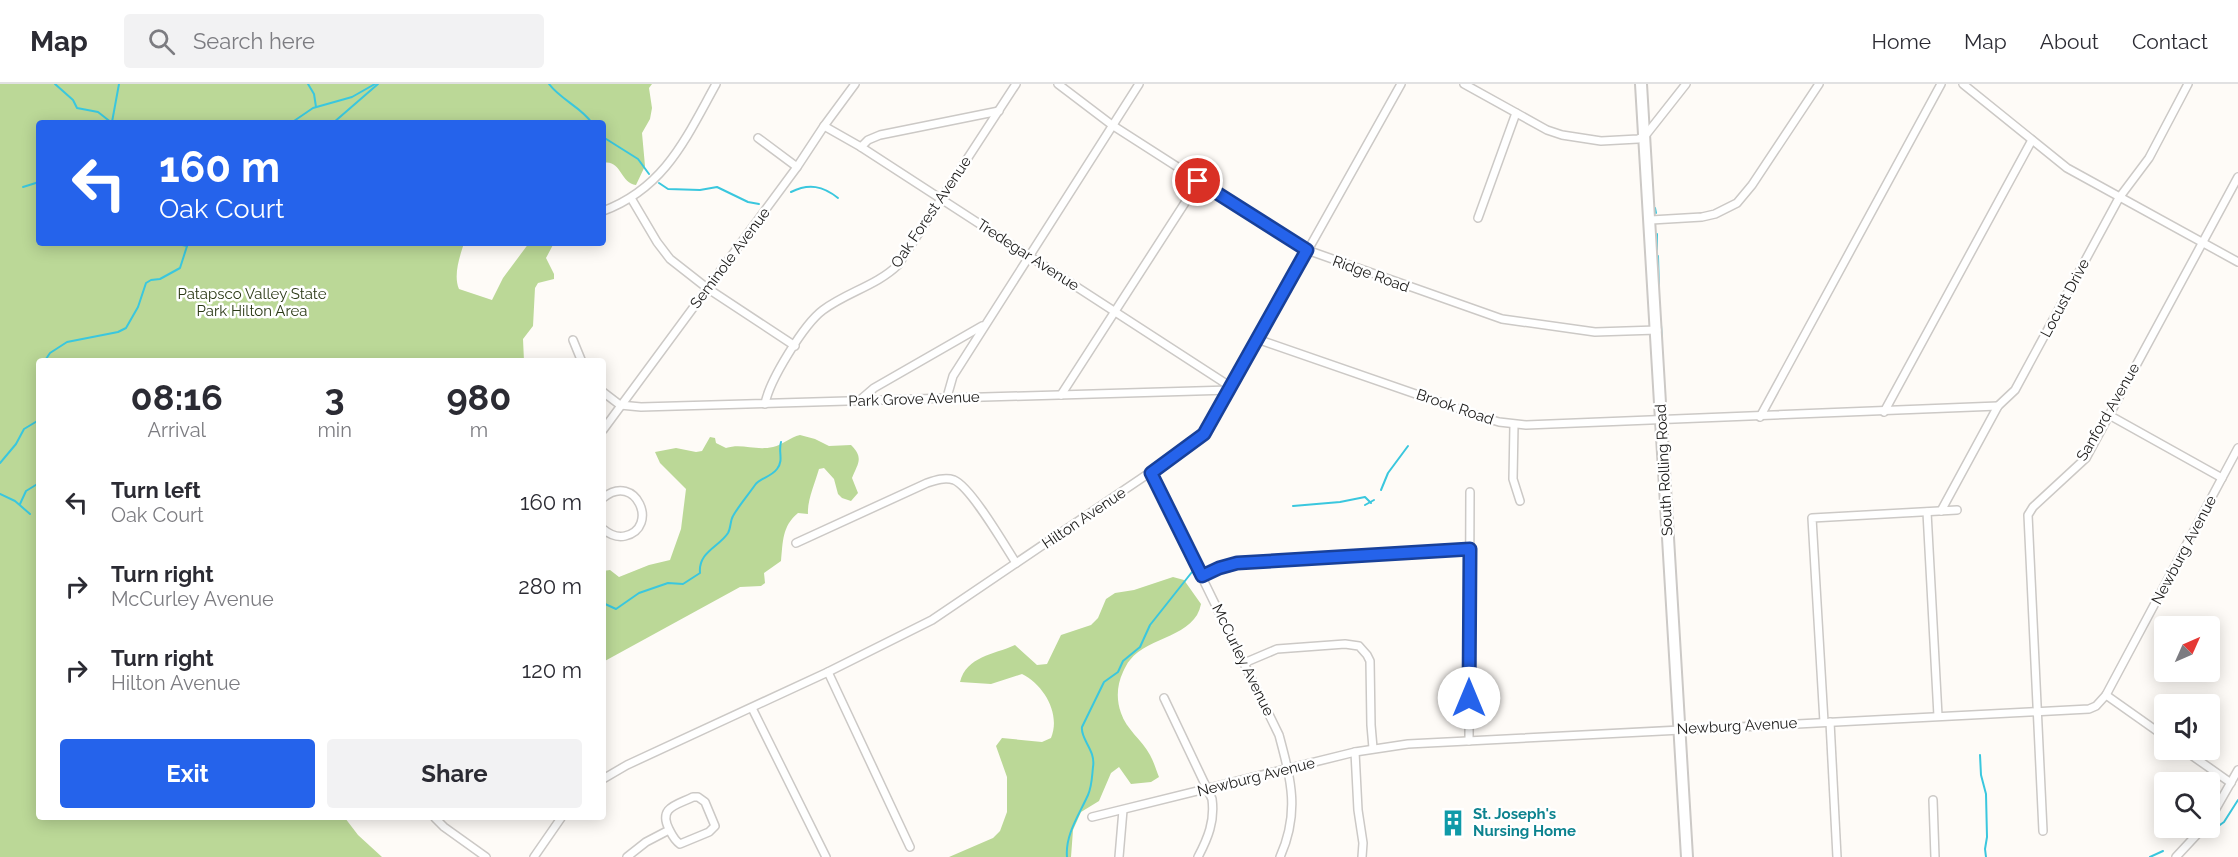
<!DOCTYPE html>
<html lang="en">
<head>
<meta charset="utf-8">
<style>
  :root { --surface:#fff; --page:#f2f2f3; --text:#2b2b33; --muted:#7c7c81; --line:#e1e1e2; --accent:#2563eb }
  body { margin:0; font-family:Raleway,sans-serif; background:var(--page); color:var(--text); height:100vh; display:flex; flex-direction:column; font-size:22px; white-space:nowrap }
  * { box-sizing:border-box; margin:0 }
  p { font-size:20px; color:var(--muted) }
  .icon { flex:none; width:33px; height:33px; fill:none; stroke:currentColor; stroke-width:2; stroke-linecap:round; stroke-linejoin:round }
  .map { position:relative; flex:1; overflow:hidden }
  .side { position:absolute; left:36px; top:274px; width:570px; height:462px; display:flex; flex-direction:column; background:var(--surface); border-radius:6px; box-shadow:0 3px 15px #0003 }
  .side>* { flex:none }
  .top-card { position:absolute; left:36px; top:36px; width:570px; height:126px; border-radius:6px; box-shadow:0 3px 15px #0003; background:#2563eb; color:#fff; overflow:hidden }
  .needle { width:39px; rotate:45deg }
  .tools { position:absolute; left:2154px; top:532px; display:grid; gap:12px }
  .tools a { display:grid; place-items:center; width:66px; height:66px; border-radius:6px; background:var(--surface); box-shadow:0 3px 15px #0003; font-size:30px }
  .pin { position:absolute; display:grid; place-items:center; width:51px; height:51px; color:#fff; margin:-26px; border:3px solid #fff; border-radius:50%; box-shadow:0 2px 6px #0007 }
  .me { position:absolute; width:66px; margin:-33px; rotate:0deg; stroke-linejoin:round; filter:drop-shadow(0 0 4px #0008) }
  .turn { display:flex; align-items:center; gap:21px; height:126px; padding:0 24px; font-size:27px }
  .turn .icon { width:78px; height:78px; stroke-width:2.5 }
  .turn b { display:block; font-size:42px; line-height:51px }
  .eta { display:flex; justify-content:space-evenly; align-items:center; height:102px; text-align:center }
  .eta b { font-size:36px; font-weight:700; line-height:42px }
  .primary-button { display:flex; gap:12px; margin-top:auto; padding:12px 24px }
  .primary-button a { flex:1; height:69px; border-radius:6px; background:var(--accent); color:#fff; font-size:24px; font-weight:700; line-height:69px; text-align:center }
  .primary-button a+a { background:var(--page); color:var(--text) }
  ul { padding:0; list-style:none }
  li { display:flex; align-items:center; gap:18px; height:84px; padding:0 24px }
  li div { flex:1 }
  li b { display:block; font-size:22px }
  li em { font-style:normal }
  header { display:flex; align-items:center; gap:36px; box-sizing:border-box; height:84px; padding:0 30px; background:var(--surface); border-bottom:2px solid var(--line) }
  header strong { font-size:28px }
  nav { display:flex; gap:33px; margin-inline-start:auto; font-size:21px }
  .search { width:420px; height:54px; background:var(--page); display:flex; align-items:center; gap:15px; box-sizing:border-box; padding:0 21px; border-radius:6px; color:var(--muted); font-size:22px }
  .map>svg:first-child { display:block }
  .green { fill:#bbd897 }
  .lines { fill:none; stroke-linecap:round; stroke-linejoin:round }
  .stream { stroke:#3ac7de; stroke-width:2 }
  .street-casing { stroke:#ccc9c6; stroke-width:10 }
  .primary-casing { stroke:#ccc9c6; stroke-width:14 }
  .street { stroke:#fff; stroke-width:7 }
  .primary { stroke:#fff; stroke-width:10 }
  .route-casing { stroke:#184099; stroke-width:15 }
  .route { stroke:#2563eb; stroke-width:10 }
  .labels { text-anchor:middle; stroke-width:5; stroke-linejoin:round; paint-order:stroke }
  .street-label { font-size:15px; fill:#21201f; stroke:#fff }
  .park-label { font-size:15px; fill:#2c3a17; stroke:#fff }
  .culture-label { font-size:15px; font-weight:bold; fill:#0d838f; stroke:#fff; text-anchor:start }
</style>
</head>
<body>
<header>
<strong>Map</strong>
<div class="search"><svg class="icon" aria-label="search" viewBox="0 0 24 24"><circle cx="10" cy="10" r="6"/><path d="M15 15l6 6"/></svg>Search here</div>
<nav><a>Home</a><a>Map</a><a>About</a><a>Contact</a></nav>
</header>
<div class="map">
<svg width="2238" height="773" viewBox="0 0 2238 773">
  <rect width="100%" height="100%" fill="#fefbf7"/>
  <g class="green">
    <path d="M0 0H652L649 4 652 24 650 35 642 49 645 82 636 101C620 99 621 75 603 79V39H39V159H464C460 172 453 191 459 205L492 216 503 194 529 159H554L546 174 554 190V195L538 199 535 204 533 242 523 255 524 277 39 278V734H345L358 751 382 773H0Z"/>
    <path d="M800 351 815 355 829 362 851 361C864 374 858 379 852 394L858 409 851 417 842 414 838 410 834 395 824 384 819 385C815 399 807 417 808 430L798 429C782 442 783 458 781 477L764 489 765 499 761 502 740 503 603 578V487L610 486 619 493 649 481 670 476 681 445 686 405 660 379 655 368 676 364 696 368 702 367 710 353 715 354 716 359 726 364C742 359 755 367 773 363 783 361 790 353 800 351Z"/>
    <path d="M1173 493 1184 496 1201 520C1195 553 1149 552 1130 576 1127 579 1125 584 1123 588 1117 601 1116 615 1121 629 1126 645 1142 656 1150 671 1154 678 1156 686 1159 693L1151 698 1131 700 1119 683 1111 689 1099 717 1081 728 1073 746 1071 773H949L993 754 1000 747 1007 728V693L996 662 1002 654 1042 658 1051 654C1061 630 1044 601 1022 590L991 600 960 598C967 572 993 571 1015 561L1037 581 1047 580 1061 551 1091 541 1098 534 1106 515 1115 509 1134 506Z"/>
  </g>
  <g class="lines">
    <g class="stream">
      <path d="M55 0 73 16 77 24 98 28 112 39"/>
      <path d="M308 0 314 10 316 23"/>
      <path d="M549 0C561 16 581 23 592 39"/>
      <path d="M112 38 119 0"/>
      <path d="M291 39 313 24 352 13 375 0"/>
      <path d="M333 39 378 0"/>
      <path d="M603 53 638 75 649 90"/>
      <path d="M659 99 668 105 700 106 717 103 748 118 759 120"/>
      <path d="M23 103 39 98"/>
      <path d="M791 108C809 99 823 102 838 114"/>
      <path d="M1655 124 1656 129"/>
      <path d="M1657 150V166"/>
      <path d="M173 159 187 162"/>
      <path d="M1658 172 1659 208"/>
      <path d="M1661 241 1662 261"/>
      <path d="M1662 268 1663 279"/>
      <path d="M44 278 50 269 67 258 118 248 126 244 138 223 146 199 151 196 160 195 180 184 188 159"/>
      <path d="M0 379 16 360 24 345 39 336"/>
      <path d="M1381 406 1388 389 1408 362"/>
      <path d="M0 410 15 417 30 430"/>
      <path d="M20 420 26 407 39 399"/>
      <path d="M1365 421 1374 416"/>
      <path d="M1293 422 1340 418 1365 413 1371 419"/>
      <path d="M603 519 616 525 639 509 668 499 683 500 700 489C698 468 719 463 728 449 731 444 730 437 733 432 738 423 748 411 755 401 760 394 771 393 777 385 784 376 778 368 781 358"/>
      <path d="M1980 671 1981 691 1986 710 1987 753 1985 765 1986 773"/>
      <path d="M2213 746 2224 738 2238 716"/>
      <path d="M1067 773C1065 751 1079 731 1088 711 1092 702 1092 692 1093 683 1096 666 1080 655 1082 643L1104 598 1118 588 1123 577 1140 563 1150 541 1192 488"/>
      <path d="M2150 773 2163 767"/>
    </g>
    <g class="street-casing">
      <g id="street">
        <path d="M1058 0 1112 41 1307 166 1502 235 1595 248 1657 246"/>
        <path d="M1464 0 1547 46 1562 51 1601 57 1638 55 1645 52 1686 0"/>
        <path d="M1963 0 2067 84 2238 178"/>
        <path d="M824 42 861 63 1231 303"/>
        <path d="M758 54 797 83"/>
        <path d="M861 63 868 56 880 51 999 27"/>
        <path d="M631 114 657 158 670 175 707 204 795 262"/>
        <path d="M603 127C665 104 686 54 716 0"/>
        <path d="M1478 134 1516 29"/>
        <path d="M1651 136 1702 133 1715 130 1737 119 1752 101 1819 0"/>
        <path d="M1257 255 1482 333 1499 338 1526 341 1998 322"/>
        <path d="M573 256 582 278"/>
        <path d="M603 308 620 321 641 323 1230 306"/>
        <path d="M1061 311 1199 97"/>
        <path d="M947 313 953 292 1139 0"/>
        <path d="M860 316 874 304 982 242"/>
        <path d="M765 320C769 297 804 240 823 226 847 208 876 202 898 181L1016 0"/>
        <path d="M1884 328 2032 56"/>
        <path d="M2109 331 2222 394"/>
        <path d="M1760 333 1941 0"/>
        <path d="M1514 341 1513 395 1520 417"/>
        <path d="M603 346 797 83 824 42 855 0"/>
        <path d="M1151 389 1279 651C1291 696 1300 728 1280 773"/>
        <path d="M603 414C636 387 660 444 625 452 616 454 609 450 603 445"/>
        <path d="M1941 427 1998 322 2015 306 2119 114 2149 74 2188 0"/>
        <path d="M1927 428 1938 632"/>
        <path d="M796 459 927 399C936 396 945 393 954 396 971 403 1005 462 1016 479"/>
        <path d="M1202 492 1219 484 1237 479 1470 465"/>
        <path d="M1244 579 1277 565 1345 560 1359 562 1367 571 1370 577 1371 641 1373 664"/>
        <path d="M828 588 910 763"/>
        <path d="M2106 611 2164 652"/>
        <path d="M1164 614 1212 715C1215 737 1208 754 1198 773"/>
        <path d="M752 624 826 773"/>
        <path d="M1824 638 1812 434 1957 426"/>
        <path d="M1830 638 1837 773"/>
        <path d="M1469 657 1470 408"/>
        <path d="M2184 666 2231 699"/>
        <path d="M1355 668 1358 726 1363 759 1362 773"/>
        <path d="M603 695 627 681 828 588 932 536 1198 356 1210 341 1401 0"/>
        <path d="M693 713H698L705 718 715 742 709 748 680 760C674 756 672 751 669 745 658 723 677 721 693 713Z"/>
        <path d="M1933 716 1935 773"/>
        <path d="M1092 733 1355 668 1408 660 2089 625 2096 622 2106 611 2238 364"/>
        <path d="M435 734 444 743 486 773"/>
        <path d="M2210 735 2238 686"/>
        <path d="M2043 747 2028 431 2033 423 2086 374 2238 93"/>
        <path d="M534 773 561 734"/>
        <path d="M627 773 646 758 669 746"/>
        <path d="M1119 773 1123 726"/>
        <path d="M2176 773 2203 744"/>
      </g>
    </g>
    <g class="primary-casing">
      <path id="primary" d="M1641 0 1687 773"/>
    </g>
    <use href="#street" class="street"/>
    <use href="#primary" class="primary"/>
  </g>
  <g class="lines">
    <g class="route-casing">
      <path id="route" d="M1198 97 1307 166 1204 350 1151 389 1202 492 1219 484 1237 479 1470 465 1469 614"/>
    </g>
    <use href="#route" class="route"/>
  </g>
  <defs>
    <g id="building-bare" transform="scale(2.07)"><path d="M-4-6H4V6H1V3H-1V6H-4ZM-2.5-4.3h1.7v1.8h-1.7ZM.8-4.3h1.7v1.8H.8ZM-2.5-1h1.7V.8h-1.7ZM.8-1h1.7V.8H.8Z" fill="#0f9aa8" stroke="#fff" stroke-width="2.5" paint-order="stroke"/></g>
  </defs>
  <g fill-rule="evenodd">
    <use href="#building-bare" x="1453" y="739"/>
  </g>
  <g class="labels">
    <g class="street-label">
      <text transform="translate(931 128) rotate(-56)" y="5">Oak Forest Avenue</text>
      <text transform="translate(1028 171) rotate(33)" y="5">Tredegar Avenue</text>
      <text transform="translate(730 174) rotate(-53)" y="5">Seminole Avenue</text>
      <text transform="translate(1371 190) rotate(20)" y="5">Ridge Road</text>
      <text transform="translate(2065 214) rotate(-62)" y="5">Locust Drive</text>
      <text transform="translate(914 315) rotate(-2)" y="5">Park Grove Avenue</text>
      <text transform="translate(1455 323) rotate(19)" y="5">Brook Road</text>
      <text transform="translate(2108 328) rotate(-60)" y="5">Sanford Avenue</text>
      <text transform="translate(1664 386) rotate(-93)" y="5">South Rolling Road</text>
      <text transform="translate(1084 434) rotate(-34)" y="5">Hilton Avenue</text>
      <text transform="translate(2184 466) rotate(-62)" y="5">Newburg Avenue</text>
      <text transform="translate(1243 576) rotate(64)" y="5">McCurley Avenue</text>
      <text transform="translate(1737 642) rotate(-3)" y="5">Newburg Avenue</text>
      <text transform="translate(1256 693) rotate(-14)" y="5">Newburg Avenue</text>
    </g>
    <g class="park-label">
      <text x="252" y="215">Patapsco Valley State<tspan x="252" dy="17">Park Hilton Area</tspan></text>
    </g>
    <g class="culture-label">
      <text x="1473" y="735">St. Joseph's<tspan x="1473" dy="17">Nursing Home</tspan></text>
    </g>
  </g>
</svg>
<div class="tools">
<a><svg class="needle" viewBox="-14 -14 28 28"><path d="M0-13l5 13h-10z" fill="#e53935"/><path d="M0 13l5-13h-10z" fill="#7c7c81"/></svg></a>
<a><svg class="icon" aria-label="sound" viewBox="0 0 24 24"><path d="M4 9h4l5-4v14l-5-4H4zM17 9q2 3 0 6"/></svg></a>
<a><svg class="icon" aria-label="search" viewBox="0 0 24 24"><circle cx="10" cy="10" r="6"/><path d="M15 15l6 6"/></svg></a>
</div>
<div class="pin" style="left:1198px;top:97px;background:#d93025"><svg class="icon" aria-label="arrive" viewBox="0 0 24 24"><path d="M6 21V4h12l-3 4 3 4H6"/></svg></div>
<svg class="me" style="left:1469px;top:614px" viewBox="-20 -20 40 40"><circle r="19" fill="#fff"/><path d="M0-13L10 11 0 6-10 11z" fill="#2563eb"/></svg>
<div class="top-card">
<div class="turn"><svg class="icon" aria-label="left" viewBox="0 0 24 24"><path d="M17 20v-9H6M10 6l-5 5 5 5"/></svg><div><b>160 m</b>Oak Court</div></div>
</div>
<section class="side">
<div class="eta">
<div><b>08:16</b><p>Arrival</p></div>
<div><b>3</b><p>min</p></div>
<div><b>980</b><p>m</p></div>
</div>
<ul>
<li><svg class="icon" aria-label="left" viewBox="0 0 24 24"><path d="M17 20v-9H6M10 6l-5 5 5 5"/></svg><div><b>Turn left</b><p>Oak Court</p></div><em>160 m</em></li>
<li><svg class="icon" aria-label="right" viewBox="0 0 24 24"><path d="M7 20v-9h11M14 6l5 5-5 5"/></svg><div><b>Turn right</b><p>McCurley Avenue</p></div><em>280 m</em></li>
<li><svg class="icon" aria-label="right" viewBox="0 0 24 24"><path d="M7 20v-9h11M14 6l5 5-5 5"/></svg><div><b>Turn right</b><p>Hilton Avenue</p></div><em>120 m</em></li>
</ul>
<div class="primary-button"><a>Exit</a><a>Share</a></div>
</section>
</div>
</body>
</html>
